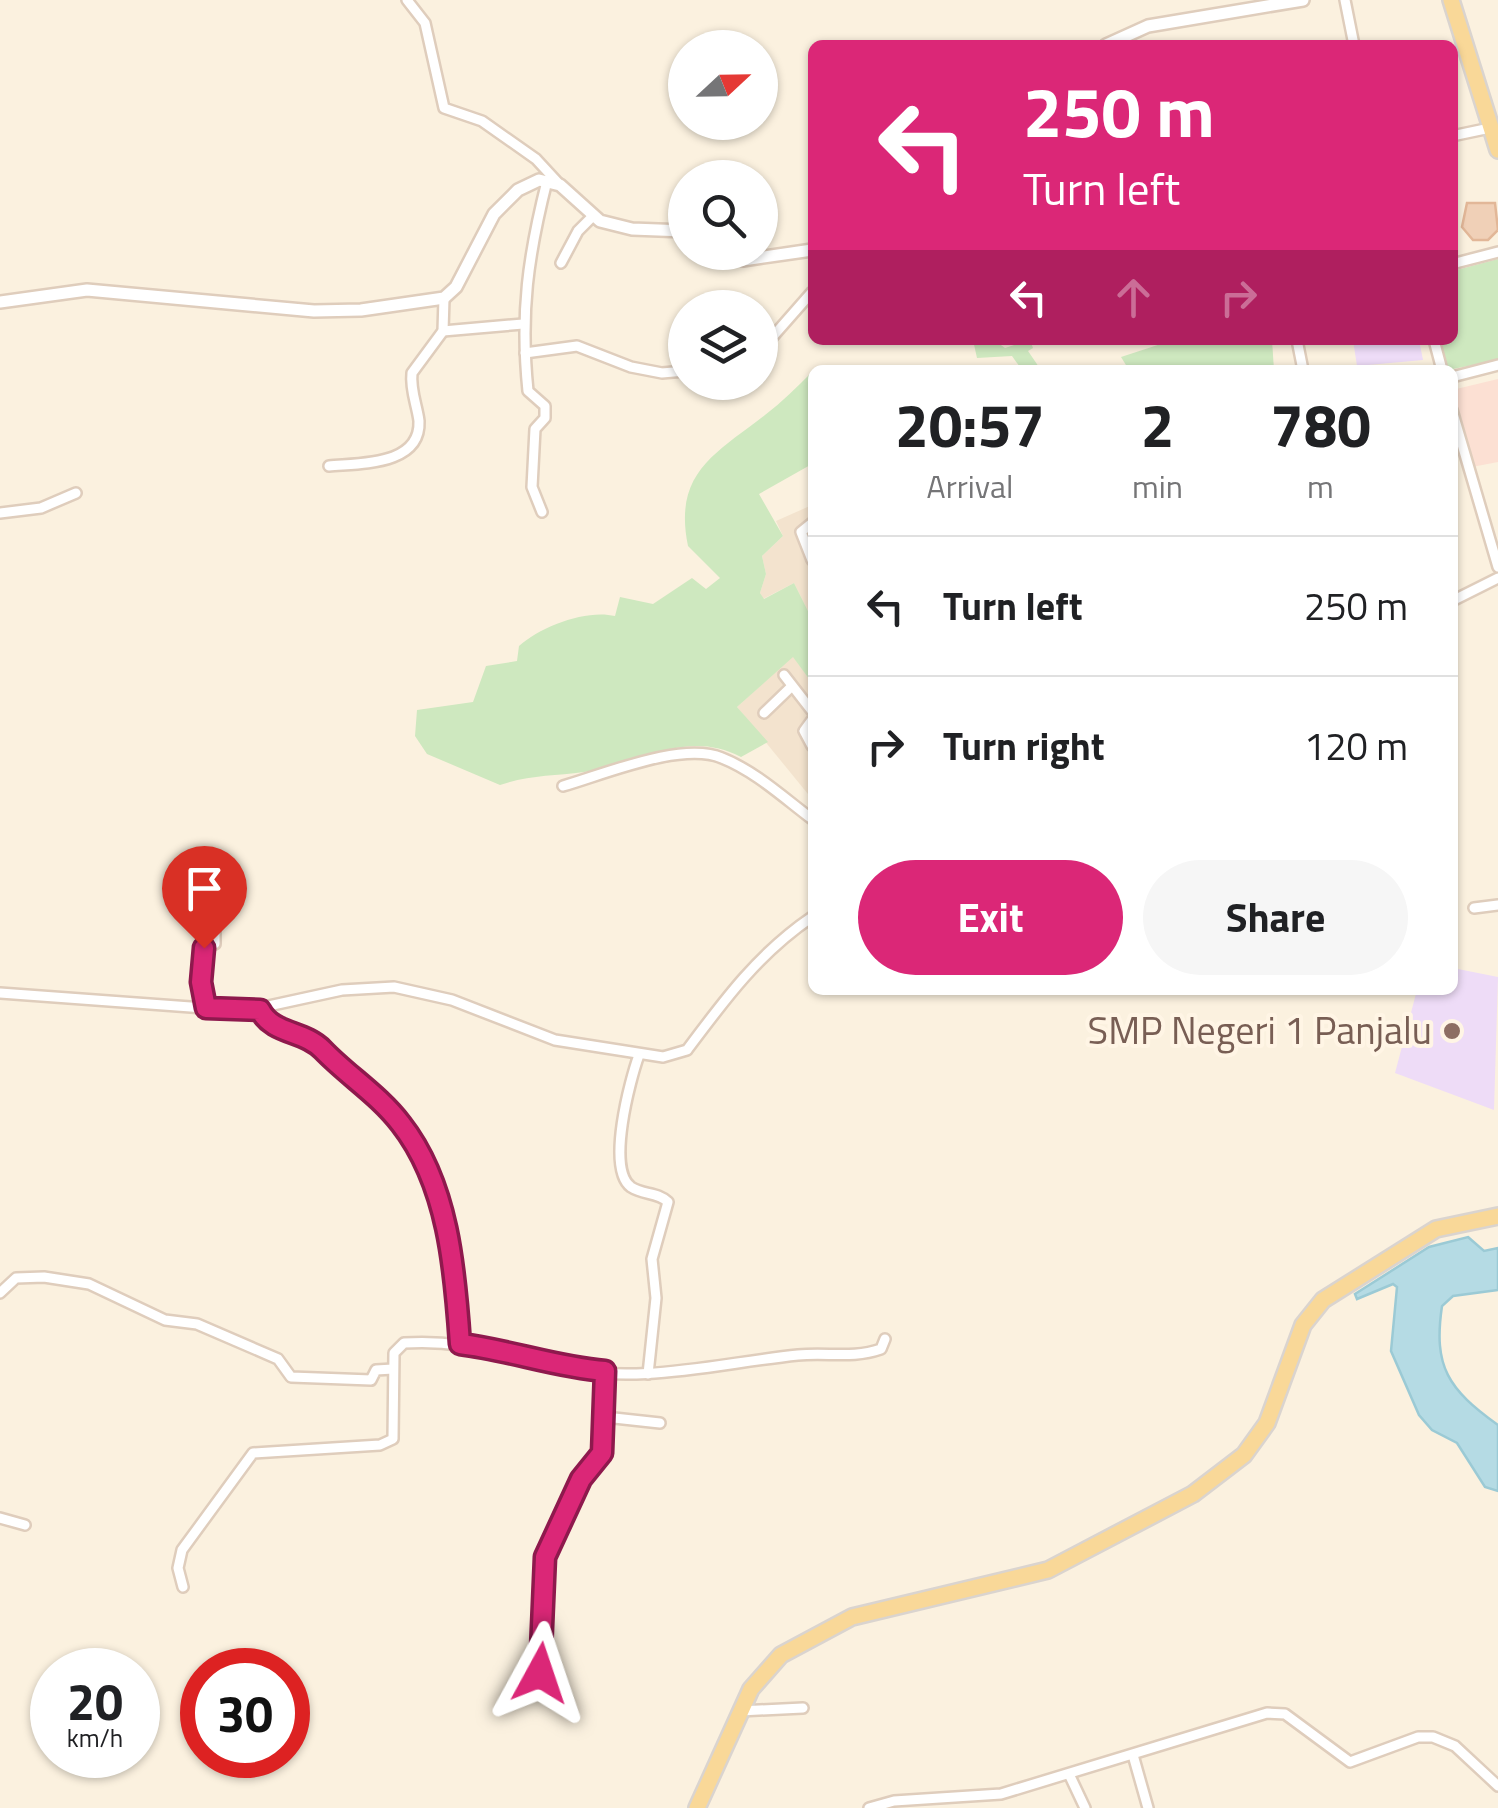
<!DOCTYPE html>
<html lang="en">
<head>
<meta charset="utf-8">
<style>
  :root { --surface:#fff; --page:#f6f6f6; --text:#202124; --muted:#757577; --line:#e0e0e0; --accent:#db2777 }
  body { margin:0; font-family:"Titillium Web",sans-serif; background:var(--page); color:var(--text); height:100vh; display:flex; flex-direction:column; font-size:38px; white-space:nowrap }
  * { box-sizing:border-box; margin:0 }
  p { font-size:32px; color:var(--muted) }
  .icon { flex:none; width:55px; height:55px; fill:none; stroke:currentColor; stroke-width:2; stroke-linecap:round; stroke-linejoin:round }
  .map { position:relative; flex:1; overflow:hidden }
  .details { position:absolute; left:808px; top:365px; width:650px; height:630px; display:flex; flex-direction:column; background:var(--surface); border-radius:15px; box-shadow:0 2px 8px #0004 }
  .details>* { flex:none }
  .hud { position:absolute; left:808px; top:40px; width:650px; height:305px; border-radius:15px; box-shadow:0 2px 8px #0004; background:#db2777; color:#fff; overflow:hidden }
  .needle { width:65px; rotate:68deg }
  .tools { position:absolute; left:668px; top:30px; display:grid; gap:20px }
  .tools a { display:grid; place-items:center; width:110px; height:110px; border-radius:50%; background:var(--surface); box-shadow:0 2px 8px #0004; font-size:50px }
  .speed { position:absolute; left:30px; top:1648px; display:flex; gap:20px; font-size:50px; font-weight:700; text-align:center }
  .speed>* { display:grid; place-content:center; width:130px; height:130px; border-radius:50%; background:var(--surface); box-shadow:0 2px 8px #0004; line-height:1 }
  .speed small { font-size:25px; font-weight:400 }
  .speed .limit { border:15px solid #d22; background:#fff; color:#111 }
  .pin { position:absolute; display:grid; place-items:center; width:85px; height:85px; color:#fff; margin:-102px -42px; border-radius:50% 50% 50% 0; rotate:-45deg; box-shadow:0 0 10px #0007 }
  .pin .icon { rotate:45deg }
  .me { position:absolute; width:110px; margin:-55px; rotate:5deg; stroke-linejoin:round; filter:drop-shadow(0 0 8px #0008) }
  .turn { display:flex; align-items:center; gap:35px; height:210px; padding:0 50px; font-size:45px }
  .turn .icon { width:130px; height:130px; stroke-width:2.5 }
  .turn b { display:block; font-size:70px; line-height:85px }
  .lanes { display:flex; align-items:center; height:95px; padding:0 50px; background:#0003; justify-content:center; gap:50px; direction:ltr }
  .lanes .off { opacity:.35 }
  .eta { display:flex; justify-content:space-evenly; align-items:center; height:170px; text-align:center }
  .eta b { font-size:60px; font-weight:700; line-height:70px }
  .button { display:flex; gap:20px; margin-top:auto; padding:20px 50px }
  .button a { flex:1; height:115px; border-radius:60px; background:var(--accent); color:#fff; font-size:40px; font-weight:700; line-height:115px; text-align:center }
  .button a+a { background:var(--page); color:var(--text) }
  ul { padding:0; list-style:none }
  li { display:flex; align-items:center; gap:30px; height:140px; padding:0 50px; border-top:2px solid var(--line) }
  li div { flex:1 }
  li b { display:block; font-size:38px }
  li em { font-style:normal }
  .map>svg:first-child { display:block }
  .residential { fill:#f3e3ce }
  .commercial { fill:#fce0d3 }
  .education { fill:#eedcf7 }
  .green { fill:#cee8bf }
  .water { fill:#b5dbe4; stroke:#9bcad5; stroke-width:2.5 }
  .building { fill:#f0d0b7; stroke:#e2b798; stroke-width:2.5 }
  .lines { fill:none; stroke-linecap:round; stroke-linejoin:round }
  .minor-casing { stroke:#dfcdbc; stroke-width:14 }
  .tertiary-casing { stroke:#dfcdbc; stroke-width:16 }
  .primary-casing { stroke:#dad4cf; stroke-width:20 }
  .minor { stroke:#fff; stroke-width:9 }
  .tertiary { stroke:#fff; stroke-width:11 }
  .primary { stroke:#f9d898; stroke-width:15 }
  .route-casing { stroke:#8e194d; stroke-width:25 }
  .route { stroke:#db2777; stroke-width:18 }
  .education-dot { fill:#8d6e63; stroke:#fff5e5; stroke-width:4 }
  .labels { text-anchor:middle; stroke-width:8; stroke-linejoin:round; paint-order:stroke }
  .education-label { font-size:38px; fill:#785e54; stroke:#fff5e5; text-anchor:end }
</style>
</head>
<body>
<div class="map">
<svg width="1498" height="1808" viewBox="0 0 1498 1808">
  <rect width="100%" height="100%" fill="#fbf1df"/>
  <g class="residential">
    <path d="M812 505V619L794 583 763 599 760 593 766 574 762 556 783 536 776 521Z"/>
    <path d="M793 656 812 683V799L737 707Z"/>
  </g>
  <path class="commercial" d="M1498 379V462L1472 467 1452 390Z"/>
  <g class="education">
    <path d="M1353 340H1419L1423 360 1357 366Z"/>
    <path d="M1453 968 1498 977 1494 1110 1395 1073 1417 990H1452Z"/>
  </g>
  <g class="green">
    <path d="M1498 259V360L1448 370 1439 340H1452L1453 271Z"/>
    <path d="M973 340H994L1005 348 1030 340 1033 348 1028 351 1041 370H1022L1012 356 977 358Z"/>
    <path d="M1173 340H1272L1274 370H1129L1121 357Z"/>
    <path d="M812 372V464L759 494 783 536 762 556 766 574 760 593 764 599 794 583 812 619V683L793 657 737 707 768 742 741 757C687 728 638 764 584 772 554 776 529 775 500 785L427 754 415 736 417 710 473 702 486 666 517 661 519 646C541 626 587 609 615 616L620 597 653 604 692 578 706 589 720 578 688 546C673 473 715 454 765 415 782 402 797 387 812 372Z"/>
  </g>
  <path class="water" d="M1468 1237 1484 1251 1498 1248V1290L1453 1296 1442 1306C1433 1367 1448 1389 1498 1425V1491L1485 1487 1457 1443 1432 1430 1419 1415 1391 1351 1397 1287 1393 1284 1357 1299 1355 1294 1429 1247Z"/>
  <path class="building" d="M1467 203H1495L1498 230 1488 240H1473L1462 227Z"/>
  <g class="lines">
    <g class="minor-casing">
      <g id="minor">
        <path d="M407 0 425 23 444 108 482 121 536 159 560 185"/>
        <path d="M1345 0 1354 45"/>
        <path d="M1452 136 1490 128"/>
        <path d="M561 263 578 231 592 217"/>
        <path d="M1452 264 1498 252"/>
        <path d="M443 331 523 324"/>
        <path d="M1297 340 1303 370"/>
        <path d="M1434 340 1442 370"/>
        <path d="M760 351 812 292"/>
        <path d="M525 353 577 346 631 367 662 373 685 371"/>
        <path d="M1452 377 1498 365"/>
        <path d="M1452 410 1498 567"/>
        <path d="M329 466C359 463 421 466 419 421 417 405 410 390 412 373L443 331 444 298"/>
        <path d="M542 512 532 487 535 429 545 418V406L528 391C520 313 528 256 547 181"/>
        <path d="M0 513 41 508 76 493"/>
        <path d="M812 523 801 532 812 560"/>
        <path d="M1452 601 1498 578"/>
        <path d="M784 675 812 711"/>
        <path d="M764 713 791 687"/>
        <path d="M812 720 804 731 812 746"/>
        <path d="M563 786C605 774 682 741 722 758 755 771 784 798 812 819"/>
        <path d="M1474 908 1498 905"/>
        <path d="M0 993 245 1011 342 990 394 987 452 1000 555 1040 663 1057 687 1050C725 999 759 953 812 917"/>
        <path d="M207 1008 201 982 204 949 215 944V923L233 888"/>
        <path d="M260 1010C273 1035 304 1030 323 1050 342 1070 367 1085 386 1106 445 1169 455 1261 460 1344"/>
        <path d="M639 1055C630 1080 606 1169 631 1187 643 1195 658 1192 668 1202L652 1259 656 1298 648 1374"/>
        <path d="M0 1293 16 1278 44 1277 89 1284 165 1320 197 1324 278 1359 291 1377 371 1380 376 1370 393 1369"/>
        <path d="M605 1417 660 1423"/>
        <path d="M0 1518 25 1525"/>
        <path d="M183 1587 178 1568 182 1550 253 1453 380 1445 393 1439 394 1353 404 1343C464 1339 498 1355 554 1367 642 1385 713 1364 798 1355 828 1352 852 1359 881 1349L885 1339"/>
        <path d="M544 1685 538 1658 544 1635 545 1557 581 1479 601 1453 605 1371"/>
        <path d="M740 1711 803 1708"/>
        <path d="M1133 1755 1148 1808"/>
        <path d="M1069 1774 1085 1808"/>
        <path d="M869 1808 894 1801 1001 1794 1267 1713 1285 1714 1350 1762 1418 1737H1433L1455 1746 1498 1786"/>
      </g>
    </g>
    <g class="tertiary-casing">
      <g id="tertiary">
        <path d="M1106 45 1148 26 1303 0"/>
        <path d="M719 252 743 260 812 250"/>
        <path d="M0 302 87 290 314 311 361 310 444 298 456 287 494 214 518 190 539 180 560 185 600 221 632 229 685 231"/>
      </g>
    </g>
    <g class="primary-casing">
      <g id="primary">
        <path d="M1451 0 1498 150"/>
        <path d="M697 1808 751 1689 781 1655 852 1617 1048 1570 1193 1494 1244 1455 1267 1423 1303 1325 1323 1300 1436 1229 1498 1216"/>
      </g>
    </g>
    <use href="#minor" class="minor"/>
    <use href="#tertiary" class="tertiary"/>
    <use href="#primary" class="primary"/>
  </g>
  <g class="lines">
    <g class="route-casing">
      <path id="route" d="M204 948 201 982 206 1008 260 1010C273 1035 304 1030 323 1050 348 1076 379 1095 401 1124 448 1184 455 1269 460 1344 510 1350 555 1367 605 1371L602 1453 581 1479 545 1557 540 1673"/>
    </g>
    <use href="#route" class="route"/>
  </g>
  <circle class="education-dot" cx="1452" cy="1031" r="10"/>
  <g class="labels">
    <g class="education-label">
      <text x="1432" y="1044">SMP Negeri 1 Panjalu</text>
    </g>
  </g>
</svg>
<div class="tools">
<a><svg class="needle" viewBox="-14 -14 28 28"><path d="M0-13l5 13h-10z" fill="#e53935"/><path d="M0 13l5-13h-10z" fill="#757577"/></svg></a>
<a><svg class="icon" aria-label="search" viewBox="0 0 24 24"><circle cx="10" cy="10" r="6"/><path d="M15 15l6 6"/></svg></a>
<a><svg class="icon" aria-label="layers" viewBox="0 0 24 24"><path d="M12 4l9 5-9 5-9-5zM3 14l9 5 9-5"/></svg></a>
</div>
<div class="speed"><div>20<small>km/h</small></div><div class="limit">30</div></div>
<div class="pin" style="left:204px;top:948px;background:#d93025"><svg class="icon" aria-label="arrive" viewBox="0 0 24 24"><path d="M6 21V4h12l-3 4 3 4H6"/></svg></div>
<svg class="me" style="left:540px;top:1673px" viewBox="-20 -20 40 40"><path d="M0-17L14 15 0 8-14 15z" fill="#db2777" stroke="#fff" stroke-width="4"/></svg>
<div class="hud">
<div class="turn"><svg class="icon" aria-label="left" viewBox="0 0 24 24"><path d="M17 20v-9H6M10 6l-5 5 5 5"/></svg><div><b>250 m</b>Turn left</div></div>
<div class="lanes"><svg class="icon" aria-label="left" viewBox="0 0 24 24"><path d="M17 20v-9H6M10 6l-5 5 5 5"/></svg><svg class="icon off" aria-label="ahead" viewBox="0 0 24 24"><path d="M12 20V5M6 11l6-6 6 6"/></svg><svg class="icon off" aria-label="right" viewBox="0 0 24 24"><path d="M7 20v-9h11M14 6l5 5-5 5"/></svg></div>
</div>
<section class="details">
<div class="eta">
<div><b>20:57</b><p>Arrival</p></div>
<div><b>2</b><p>min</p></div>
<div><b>780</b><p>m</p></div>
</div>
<ul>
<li><svg class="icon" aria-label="left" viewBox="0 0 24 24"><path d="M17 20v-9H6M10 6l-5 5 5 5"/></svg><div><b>Turn left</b></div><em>250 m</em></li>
<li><svg class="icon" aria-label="right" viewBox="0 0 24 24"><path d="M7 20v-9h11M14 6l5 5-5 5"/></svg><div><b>Turn right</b></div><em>120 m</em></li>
</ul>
<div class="button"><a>Exit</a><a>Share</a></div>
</section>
</div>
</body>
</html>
